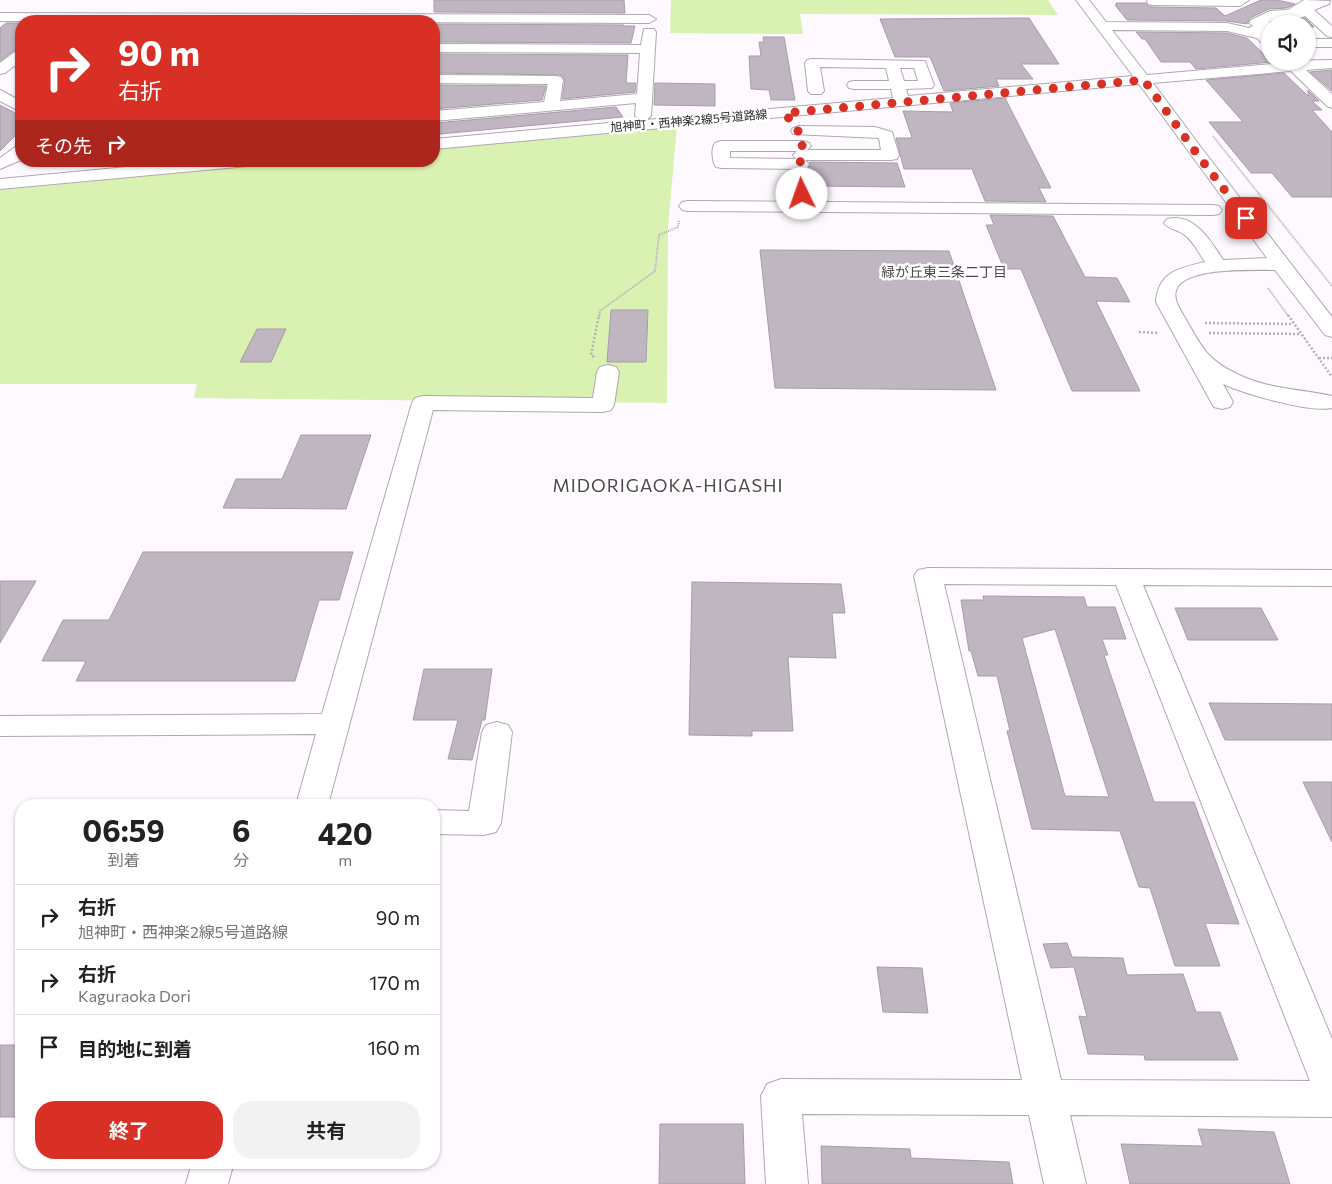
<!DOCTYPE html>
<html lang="ja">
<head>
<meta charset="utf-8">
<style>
  :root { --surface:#fff; --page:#f2f2f2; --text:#222; --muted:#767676; --line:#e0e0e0; --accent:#d93025 }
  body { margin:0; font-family:Commissioner,"Noto Sans JP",sans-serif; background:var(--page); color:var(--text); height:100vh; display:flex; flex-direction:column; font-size:19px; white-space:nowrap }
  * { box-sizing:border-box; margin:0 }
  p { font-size:16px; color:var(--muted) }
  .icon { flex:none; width:28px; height:28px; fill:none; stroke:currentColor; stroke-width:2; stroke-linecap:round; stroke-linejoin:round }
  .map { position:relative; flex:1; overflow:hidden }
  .panel { position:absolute; left:15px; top:799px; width:425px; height:370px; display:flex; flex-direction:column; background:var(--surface); border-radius:20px; box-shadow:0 1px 4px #0004 }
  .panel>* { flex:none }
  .guide { position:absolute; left:15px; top:15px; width:425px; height:152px; border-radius:20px; box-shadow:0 1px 4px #0004; background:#d93025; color:#fff; overflow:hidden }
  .tools { position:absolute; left:1261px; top:15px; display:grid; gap:10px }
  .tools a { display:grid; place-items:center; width:55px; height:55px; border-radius:50%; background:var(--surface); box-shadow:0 1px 4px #0004; font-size:25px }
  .pin { position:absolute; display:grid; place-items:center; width:42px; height:42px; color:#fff; margin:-21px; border-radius:10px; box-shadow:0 2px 8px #0006 }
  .me { position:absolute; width:55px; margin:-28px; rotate:357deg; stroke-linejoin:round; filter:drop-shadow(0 0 4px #0008) }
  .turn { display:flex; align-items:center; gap:18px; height:105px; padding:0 20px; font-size:22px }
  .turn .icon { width:65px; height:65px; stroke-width:2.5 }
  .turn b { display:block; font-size:35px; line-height:42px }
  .then { display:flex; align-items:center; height:48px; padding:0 20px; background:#0003; gap:10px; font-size:19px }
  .eta { display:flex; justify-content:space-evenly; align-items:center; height:85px; text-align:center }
  .eta b { font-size:30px; font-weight:700; line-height:35px }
  .button { display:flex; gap:10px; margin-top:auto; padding:10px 20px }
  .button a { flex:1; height:58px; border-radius:20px; background:var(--accent); color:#fff; font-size:20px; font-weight:700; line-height:58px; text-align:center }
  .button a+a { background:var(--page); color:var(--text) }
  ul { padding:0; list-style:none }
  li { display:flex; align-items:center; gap:15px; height:65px; padding:0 20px; border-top:1px solid var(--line) }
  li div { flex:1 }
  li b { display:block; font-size:19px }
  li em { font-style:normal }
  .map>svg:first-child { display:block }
  .green { fill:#d9f2b2 }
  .building { fill:#c0b6c1; stroke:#a69da8; fill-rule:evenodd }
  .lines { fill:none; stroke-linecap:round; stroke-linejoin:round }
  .minor-casing { stroke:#b1a7b1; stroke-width:2 }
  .path-far1 { stroke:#b4b0b5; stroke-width:2; stroke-dasharray:1 1; stroke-linecap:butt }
  .path { stroke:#b4b0b5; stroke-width:2.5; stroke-dasharray:2 2; stroke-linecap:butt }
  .minor { fill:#fff; fill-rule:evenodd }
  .route { stroke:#d93025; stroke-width:9; stroke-dasharray:0 16.2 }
  .labels { text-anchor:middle; stroke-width:5; stroke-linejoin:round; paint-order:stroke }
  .far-street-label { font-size:12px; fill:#2c282c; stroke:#fff }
  .far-neighbourhood-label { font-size:14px; fill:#504750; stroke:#fff }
  .quarter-label { font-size:18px; letter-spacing:1px; fill:#504750; stroke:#fff }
</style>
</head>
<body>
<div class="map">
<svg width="1332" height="1184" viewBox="0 0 1332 1184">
  <rect width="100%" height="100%" fill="#fdf9fe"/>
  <g class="green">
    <path d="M671 0H1048L1058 15 800 14 803 34 670 33Z"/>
    <path d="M677 126 668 227 667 403 194 398 197 384H0V190L304 161H434V149Z"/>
  </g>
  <g class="building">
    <path d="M434 0H624L625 13 434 12Z"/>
    <path d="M1261 0H1277L1295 4 1287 8 1269 9 1250 18 1247 24 1227 21 1127 20 1115 5H1117L1116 3H1146L1148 6 1153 7 1216 8 1225 16Z"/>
    <path d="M1029 18 1059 64H1021L1033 79H996L999 86 944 91 930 57H895L880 19Z"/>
    <path d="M1305 18 1314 27H1308V24L1272 23Z"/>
    <path d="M6 23H21V48L15 50 0 61V28Z"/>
    <path d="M434 24 624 25V26H635L631 43 434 42Z"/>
    <path d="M1136 32 1227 33 1247 38 1272 62 1196 69 1190 62H1161L1145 39H1142Z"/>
    <path d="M763 37H784L795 100H771L769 90 751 89 749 56H761L759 42H764Z"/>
    <path d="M434 54 628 55 626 83H636L635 92 562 99 565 80 561 75 434 73Z"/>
    <path d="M1332 70V91L1310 72Z"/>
    <path d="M1284 73 1308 96V90L1319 101H1312L1322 110H1312L1332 132V197H1292L1272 173H1251L1209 122H1243L1206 80Z"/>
    <path d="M655 83 715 84V106L654 105Z"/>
    <path d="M434 85 546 86 542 100 434 109Z"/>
    <path d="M1005 98 1051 188H1039L1046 202 985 201 972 169H904L896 138H912L903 111 953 112 950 103Z"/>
    <path d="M0 105 21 116V130L0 151Z"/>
    <path d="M616 107 623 117 440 134 435 123Z"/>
    <path d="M810 162 897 163 905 187 811 186 808 169Z"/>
    <path d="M990 215 1053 216 1085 277 1117 278 1130 302 1096 301 1140 391H1072L1021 269H1004L986 225H994Z"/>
    <path d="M760 250 949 251 996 390 775 388Z"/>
    <path d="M611 310H648L646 362H607Z"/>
    <path d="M257 329H286L271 362H240Z"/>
    <path d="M301 435H371L346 509 223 508 236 479H282Z"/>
    <path d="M143 552H353L339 600H319L295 681H76L86 661H42L63 620H109Z"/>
    <path d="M0 581H36L0 643Z"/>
    <path d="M692 582 841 584 845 613H832L836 658 788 657 793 731H752V736L689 735Z"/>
    <path d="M983 596 1084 597 1087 607H1115L1126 639H1102L1108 655H1104L1154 802H1194L1239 924 1205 923 1220 966H1175L1150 888 1139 887 1120 831 1032 829 1007 731H1010L997 676H978L971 651H969L961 600H984ZM1055 629 1109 797 1065 796 1022 638Z"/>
    <path d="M1175 608H1261L1278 640H1188Z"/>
    <path d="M424 669H492L485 720H482L472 760 448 759 458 720H413Z"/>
    <path d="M1209 703 1332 704V740H1225Z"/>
    <path d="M1303 782H1332V842Z"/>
    <path d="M1067 943 1072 957 1123 958 1127 975 1183 974 1196 1012H1220L1238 1060H1145L1144 1055 1088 1054 1079 1016 1087 1017 1074 967 1051 968 1043 944Z"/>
    <path d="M877 967 922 968 928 1013 883 1012Z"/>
    <rect x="0" y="1045" width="21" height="72"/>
    <path d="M660 1124H743L745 1184H659Z"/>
    <path d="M1198 1129 1274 1132 1290 1184H1130L1121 1144 1203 1146Z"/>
    <path d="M821 1146 910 1149 911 1158 1009 1162 1013 1184H822Z"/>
  </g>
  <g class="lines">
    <g class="minor-casing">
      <g id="minor">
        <path d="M1076 0H1089L1106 22 1227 23 1249 28 1253 26 1249 23 1251 20 1270 11 1288 10 1304 0 1330 1 1329 4 1314 10 1332 26V37L1327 36 1305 16C1294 21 1281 16 1269 22L1271 24 1270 28 1264 31 1270 35V47L1265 46 1257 38 1227 31 1112 30 1147 75 1283 63 1282 61 1332 60V68L1306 70 1332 94V108L1327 106 1291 71 1153 83 1203 150 1332 317V337L1325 335 1275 270C1254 270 1188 267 1177 288 1171 300 1183 313 1188 323 1202 348 1207 358 1233 372 1267 390 1297 388 1332 396V408C1310 413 1245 394 1223 384L1233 402 1230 407 1222 409 1214 407 1211 402 1156 302C1158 272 1179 268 1205 262 1198 252 1193 240 1182 233 1175 229 1168 229 1164 223L1167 219C1194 212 1211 241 1223 260L1267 258 1139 84 434 149V139L642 120 635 116 636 103 434 121V111L544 102 548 84 434 83V75L556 76 561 77 563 80 560 101 637 94 640 53 434 52V44L641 45 644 29H654L656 32 651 116 646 120 893 98 891 89H854L849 88 847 85 849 82 854 81H889L886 68 820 67 824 91 821 94H811L808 91 805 63 807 60 812 59 925 61 934 85 932 88 906 89 908 96 1133 76ZM900 68H914L918 81H904Z"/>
        <path d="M1147 0H1249L1240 6 1153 5 1148 4Z"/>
        <path d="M0 13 649 15 656 19 649 23 0 21Z"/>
        <rect x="1308" y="39" width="24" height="8"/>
        <path d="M21 50V61L5 73 0 74V63L16 51Z"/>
        <path d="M0 90 21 101V112L0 101Z"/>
        <path d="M799 126 875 127 892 132 899 155 897 159 891 160H805L809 164 807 168 801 169 722 168 716 167C712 161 711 148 715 143L721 141H803L809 143 811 146 807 150H881L879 138 793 134 791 131 793 128ZM730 151H797L793 155 796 159 730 158Z"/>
        <path d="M21 146V160L0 169V158L15 147Z"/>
        <path d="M190 161H256L254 165 248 166 0 189V179Z"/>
        <path d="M688 201 1213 205 1219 206 1222 210 1219 214 1213 215 688 211 682 210 679 206 682 202Z"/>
        <path d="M608 365 616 367 619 372 614 405 611 410 603 412 433 410 328 805H296L316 734 0 736V716L322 714 412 403 415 398 423 396 593 398 597 372 600 367Z"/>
        <path d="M928 568 1332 570V586L1143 585 1332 1039V1117L1070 1115 1086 1184H1044L1029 1115 802 1114 808 1184H766L761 1096 767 1084 781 1079 1022 1080 914 576 918 570ZM944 584 1116 585 1310 1081 1061 1080Z"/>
        <path d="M497 722 508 725 512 732 501 823 496 832 484 835 434 834V810L469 811 482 732 486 725Z"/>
        <path d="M192 1162H234L228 1184H186Z"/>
      </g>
    </g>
    <g class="path-far1">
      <path d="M1213 136 1332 286"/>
      <path d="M1268 288 1289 317"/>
      <path d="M599 317 600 311 655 271 659 235 678 227 679 221"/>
    </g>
    <g class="path">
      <path d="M1288 315 1332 377"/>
      <path d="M1205 323 1293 324"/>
      <path d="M1139 332 1158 333"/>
      <path d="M1209 333 1301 334"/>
      <path d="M594 357 591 355 599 315"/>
      <path d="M1319 358H1332"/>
    </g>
    <use href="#minor" class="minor"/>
  </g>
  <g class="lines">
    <path class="route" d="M802 194 800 164 803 138 785 113 1144 80 1197 154 1246 218"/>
  </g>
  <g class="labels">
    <g class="far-street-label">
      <text transform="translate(689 121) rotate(-5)" y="4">旭神町・西神楽2線5号道路線</text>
    </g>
    <g class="far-neighbourhood-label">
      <text x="944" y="277">緑が丘東三条二丁目</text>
    </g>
    <g class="quarter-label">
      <text x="668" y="492">MIDORIGAOKA-HIGASHI</text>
    </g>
  </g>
</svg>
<div class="tools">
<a><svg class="icon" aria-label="sound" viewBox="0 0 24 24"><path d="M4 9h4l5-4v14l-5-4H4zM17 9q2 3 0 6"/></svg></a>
</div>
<div class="pin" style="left:1246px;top:218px;background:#d93025"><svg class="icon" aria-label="arrive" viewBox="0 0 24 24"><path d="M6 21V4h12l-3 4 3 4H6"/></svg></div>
<svg class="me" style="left:802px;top:194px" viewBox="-20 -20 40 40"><circle r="19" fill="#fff"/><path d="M0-13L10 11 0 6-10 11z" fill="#d93025"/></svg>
<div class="guide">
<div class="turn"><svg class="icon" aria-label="right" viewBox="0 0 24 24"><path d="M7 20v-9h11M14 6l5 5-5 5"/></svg><div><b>90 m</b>右折</div></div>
<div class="then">その先<svg class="icon" aria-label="right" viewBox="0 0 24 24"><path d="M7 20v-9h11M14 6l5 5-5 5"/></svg></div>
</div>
<section class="panel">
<div class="eta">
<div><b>06:59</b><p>到着</p></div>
<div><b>6</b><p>分</p></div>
<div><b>420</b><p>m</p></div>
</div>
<ul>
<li><svg class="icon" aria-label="right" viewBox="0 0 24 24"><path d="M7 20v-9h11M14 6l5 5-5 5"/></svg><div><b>右折</b><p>旭神町・西神楽2線5号道路線</p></div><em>90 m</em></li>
<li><svg class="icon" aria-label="right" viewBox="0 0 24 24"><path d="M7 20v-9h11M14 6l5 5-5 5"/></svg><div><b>右折</b><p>Kaguraoka Dori</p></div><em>170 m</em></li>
<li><svg class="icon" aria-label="arrive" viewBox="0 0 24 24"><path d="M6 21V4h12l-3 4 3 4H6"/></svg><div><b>目的地に到着</b></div><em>160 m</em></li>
</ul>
<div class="button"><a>終了</a><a>共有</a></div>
</section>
</div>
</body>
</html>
